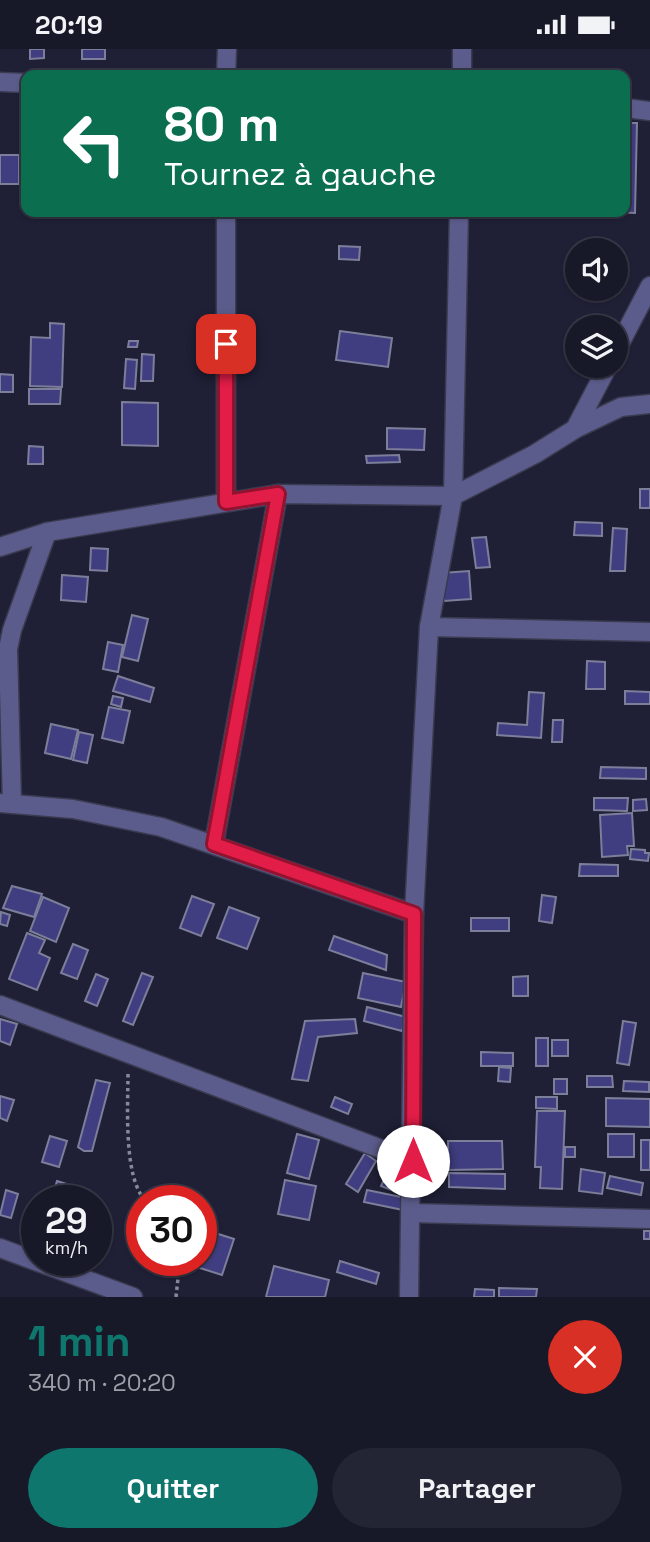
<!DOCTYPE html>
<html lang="fr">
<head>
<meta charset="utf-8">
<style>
  :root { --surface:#171828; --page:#242534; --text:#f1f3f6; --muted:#9ea0a8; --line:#363745; --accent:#0f766e }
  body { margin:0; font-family:"Space Grotesk",sans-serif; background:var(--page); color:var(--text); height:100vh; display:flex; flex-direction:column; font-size:26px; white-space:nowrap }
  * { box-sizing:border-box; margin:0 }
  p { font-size:23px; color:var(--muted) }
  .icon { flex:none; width:38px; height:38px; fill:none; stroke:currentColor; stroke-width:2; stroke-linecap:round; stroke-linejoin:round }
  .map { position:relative; height:1248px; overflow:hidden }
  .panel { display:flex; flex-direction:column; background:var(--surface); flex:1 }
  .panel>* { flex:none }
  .top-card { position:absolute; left:21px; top:21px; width:609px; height:147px; border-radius:14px; box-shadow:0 2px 5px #0004,0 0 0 2px var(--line); background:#0b6e4f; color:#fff; overflow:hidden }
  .fabs { position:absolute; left:565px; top:189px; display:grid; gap:14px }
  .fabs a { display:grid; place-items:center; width:63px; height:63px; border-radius:50%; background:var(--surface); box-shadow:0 2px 5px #0004,0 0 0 2px var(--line); font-size:35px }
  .speed { position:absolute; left:21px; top:1136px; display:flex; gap:14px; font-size:35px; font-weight:700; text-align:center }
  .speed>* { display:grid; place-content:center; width:91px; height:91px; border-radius:50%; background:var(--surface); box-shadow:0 2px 5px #0004,0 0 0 2px var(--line); line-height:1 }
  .speed small { font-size:18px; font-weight:400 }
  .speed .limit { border:10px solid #d22; background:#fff; color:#111 }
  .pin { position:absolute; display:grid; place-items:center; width:60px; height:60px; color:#fff; margin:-30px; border-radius:14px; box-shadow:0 4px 10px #0006 }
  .me { position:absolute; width:77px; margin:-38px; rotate:0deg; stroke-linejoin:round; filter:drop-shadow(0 0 5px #0008) }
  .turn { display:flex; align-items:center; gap:24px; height:147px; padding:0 28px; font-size:32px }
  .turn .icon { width:91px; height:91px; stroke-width:2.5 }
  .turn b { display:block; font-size:49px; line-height:60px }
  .round { display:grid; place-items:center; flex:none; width:74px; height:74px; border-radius:37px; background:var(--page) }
  .summary { display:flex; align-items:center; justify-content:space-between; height:119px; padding:0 28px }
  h1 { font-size:42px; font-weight:700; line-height:52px; color:var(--accent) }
  .button { display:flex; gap:14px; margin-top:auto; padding:14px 28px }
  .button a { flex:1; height:80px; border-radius:42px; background:var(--accent); color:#fff; font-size:28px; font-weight:700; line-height:80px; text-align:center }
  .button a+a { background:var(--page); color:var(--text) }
  .status { display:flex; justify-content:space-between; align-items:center; height:49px; padding:0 35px; background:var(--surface); direction:ltr }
  .status svg { height:19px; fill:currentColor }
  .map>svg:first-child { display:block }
  .building { fill:#403d80; stroke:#7c7e9a; stroke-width:2 }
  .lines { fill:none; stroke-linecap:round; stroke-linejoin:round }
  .minor-casing { stroke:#3a3b50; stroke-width:21 }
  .path { stroke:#87899b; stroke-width:3.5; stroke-dasharray:3.5 3.5; stroke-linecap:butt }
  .minor { stroke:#5c5c8c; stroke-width:18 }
  .route-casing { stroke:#92132f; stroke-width:18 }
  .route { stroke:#e11d48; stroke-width:12 }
</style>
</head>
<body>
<div class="status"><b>20:19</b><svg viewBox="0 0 49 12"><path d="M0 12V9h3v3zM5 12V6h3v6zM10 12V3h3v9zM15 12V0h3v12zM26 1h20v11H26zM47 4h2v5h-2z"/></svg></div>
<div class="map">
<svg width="650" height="1248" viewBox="0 0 650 1248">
  <rect width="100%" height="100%" fill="#1f2036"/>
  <g class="building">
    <path d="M30 0H44V9L30 10Z"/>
    <rect x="82" y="0" width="23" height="10"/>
    <path d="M625 74H637L635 164 613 163H625Z"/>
    <rect x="0" y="106" width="19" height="29"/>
    <path d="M582 163H611V167L582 165Z"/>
    <path d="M339 197 360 198 359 211 339 210Z"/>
    <path d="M50 274 64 275 62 338 30 337 31 288 50 289Z"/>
    <path d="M340 282 392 289 388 318 336 311Z"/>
    <path d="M129 292H138L137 298H128Z"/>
    <path d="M142 305 154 306 153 332H141Z"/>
    <path d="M126 310 137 311 135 340 124 339Z"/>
    <path d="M0 325 13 326V343H0Z"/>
    <path d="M29 340H61L60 355H29Z"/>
    <path d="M122 353 158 354V397L122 396Z"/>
    <path d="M387 379 425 380 424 401 387 400Z"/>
    <path d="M29 397 43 398V415H28Z"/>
    <path d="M399 406 400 413 367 414 366 407Z"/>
    <rect x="640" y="440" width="10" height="19"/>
    <path d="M575 473 602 474V487L574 486Z"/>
    <path d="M613 479 627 480 625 522H610Z"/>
    <path d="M486 488 490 518 476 519 472 489Z"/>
    <path d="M91 499 108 500 107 522 90 521Z"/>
    <path d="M469 522 471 550 444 552 442 524Z"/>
    <path d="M62 526 88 528 86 553 61 551Z"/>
    <path d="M132 566 148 570 138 612 122 608Z"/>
    <path d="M108 593 123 596 118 623 103 620Z"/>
    <path d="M587 612 605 613V640H586Z"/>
    <path d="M118 627 154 639 150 653 113 642Z"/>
    <path d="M625 642 650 643V655H625Z"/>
    <path d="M529 643 544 644 541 689 497 686 498 674 527 676Z"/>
    <path d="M113 647 123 649 121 658 111 655Z"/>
    <path d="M109 658 130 662 123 694 102 689Z"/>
    <path d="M553 671H563L562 693H552Z"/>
    <path d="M51 675 78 681 71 710 45 704Z"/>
    <path d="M79 683 93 686 87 714 73 711Z"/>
    <path d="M601 718 646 719V730L600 729Z"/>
    <path d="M594 749H628L627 762 594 761Z"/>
    <path d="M646 750 647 761 633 762V751Z"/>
    <path d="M632 764 634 797H627L628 806 602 808 600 766Z"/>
    <path d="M631 800 645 801V804H649L648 812 630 810Z"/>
    <path d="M580 815 618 816V827H579Z"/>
    <path d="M12 837 42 845 34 868 3 859Z"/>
    <path d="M542 846 556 848 552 874 539 872Z"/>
    <path d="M192 847 214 855 201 887 180 879Z"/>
    <path d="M43 848 69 859 56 893 30 882Z"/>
    <path d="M229 858 259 869 247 900 217 889Z"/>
    <path d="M1 863 10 866 7 877 0 875Z"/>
    <rect x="471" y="869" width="38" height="13"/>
    <path d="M27 884 45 891 39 904 50 909 37 941 9 930Z"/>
    <path d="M334 887 387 906 386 921 329 901Z"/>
    <path d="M73 895 88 901 77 930 61 924Z"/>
    <path d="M142 924 153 928 133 976 123 972Z"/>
    <path d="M363 924 406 933 401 958 358 949Z"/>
    <path d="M96 925 108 930 97 957 85 952Z"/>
    <path d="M528 927V947H513V928Z"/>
    <path d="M367 958 406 968 402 982 364 972Z"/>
    <path d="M0 970 17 975 10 996 0 992Z"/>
    <path d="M355 970 357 984 318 988 308 1032 292 1030 305 972Z"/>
    <path d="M623 972 636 974 629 1016 617 1014Z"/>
    <rect x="536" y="989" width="12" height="28"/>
    <rect x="552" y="991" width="16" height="16"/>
    <path d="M481 1003 513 1004V1017H481Z"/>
    <path d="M499 1018 511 1019 510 1033 498 1032Z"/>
    <path d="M587 1027H612L613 1038H587Z"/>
    <rect x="554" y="1030" width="13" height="15"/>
    <path d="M96 1031 110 1034 92 1102H84L78 1098Z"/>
    <path d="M624 1032 649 1033V1043L623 1042Z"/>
    <path d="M0 1047 14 1051 7 1072 0 1069Z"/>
    <path d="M335 1048 352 1055 348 1065 331 1058Z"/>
    <path d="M536 1048H557V1060L536 1059Z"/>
    <path d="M606 1049 650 1050V1078L606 1077Z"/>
    <path d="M537 1062H565L562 1140 540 1139 541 1118H535Z"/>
    <path d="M297 1085 319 1091 309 1130 287 1124Z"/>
    <rect x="608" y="1085" width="26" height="23"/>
    <path d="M50 1087 67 1092 59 1118 42 1113Z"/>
    <rect x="641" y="1091" width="9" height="30"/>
    <path d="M448 1092H502L503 1120 448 1121Z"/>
    <rect x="565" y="1098" width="10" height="10"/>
    <path d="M365 1104 376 1112 358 1143 346 1135Z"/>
    <path d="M399 1119 408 1122 399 1144 381 1137 388 1122 396 1125Z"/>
    <path d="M581 1120 605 1124 602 1145 579 1142Z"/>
    <path d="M449 1124 505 1125V1140L449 1138Z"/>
    <path d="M610 1127 643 1134 641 1146 607 1139Z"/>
    <path d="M285 1131 316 1137 309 1171 278 1165Z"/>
    <path d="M57 1132 79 1139 76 1152H51Z"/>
    <path d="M6 1141 18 1145 11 1169 0 1166Z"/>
    <path d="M367 1141 406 1149 403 1161 364 1153Z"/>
    <rect x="644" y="1182" width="6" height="8"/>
    <path d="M212 1183 234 1190 222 1226 200 1219Z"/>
    <path d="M340 1212 379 1224 376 1235 337 1223Z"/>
    <path d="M274 1217 329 1231 325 1248H266Z"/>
    <path d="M499 1239 537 1240 536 1248H499Z"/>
    <path d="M475 1240 494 1241V1248H474Z"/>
  </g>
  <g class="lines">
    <g class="minor-casing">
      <g id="minor">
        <path d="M226 26 227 0"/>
        <path d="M462 26V0"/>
        <path d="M0 33 26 34"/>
        <path d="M625 59 650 62"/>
        <path d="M226 163V453"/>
        <path d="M616 302 650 237"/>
        <path d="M575 380 608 317"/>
        <path d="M0 498 47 483 278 445 453 447 535 405 575 380 621 358 650 355"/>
        <path d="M429 578 650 583"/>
        <path d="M0 754 73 760 161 778 414 865"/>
        <path d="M12 755 8 600 12 581 47 483"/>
        <path d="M214 795 278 445"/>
        <path d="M0 956 413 1112"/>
        <path d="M412 1164 650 1170"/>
        <path d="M0 1199 133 1248"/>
        <path d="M409 1248 414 865 429 578 453 447 459 163"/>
      </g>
    </g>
    <g class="path">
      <path d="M128 1025C128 1056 123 1130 146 1152"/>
      <path d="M176 1248 180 1211"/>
    </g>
    <use href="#minor" class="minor"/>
  </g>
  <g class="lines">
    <g class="route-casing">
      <path id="route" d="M226 295V453L278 445 214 795 414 865 413 1112"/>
    </g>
    <use href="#route" class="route"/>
  </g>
</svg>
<div class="fabs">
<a><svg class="icon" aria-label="sound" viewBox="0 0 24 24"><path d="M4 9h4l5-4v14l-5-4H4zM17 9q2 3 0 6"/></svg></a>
<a><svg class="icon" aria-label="layers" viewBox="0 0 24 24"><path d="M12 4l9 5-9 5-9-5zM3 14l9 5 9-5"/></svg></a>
</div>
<div class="speed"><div>29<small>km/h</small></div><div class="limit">30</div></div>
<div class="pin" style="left:226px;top:295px;background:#d93025"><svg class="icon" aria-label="arrive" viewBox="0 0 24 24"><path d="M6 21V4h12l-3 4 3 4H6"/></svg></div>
<svg class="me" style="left:413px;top:1112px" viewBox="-20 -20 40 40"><circle r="19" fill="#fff"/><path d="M0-13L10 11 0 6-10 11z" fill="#e11d48"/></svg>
<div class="top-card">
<div class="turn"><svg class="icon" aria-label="left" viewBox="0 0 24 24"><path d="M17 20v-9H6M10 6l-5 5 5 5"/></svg><div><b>80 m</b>Tournez à gauche</div></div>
</div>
</div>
<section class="panel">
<div class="summary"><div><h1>1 min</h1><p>340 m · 20:20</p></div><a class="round" style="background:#d93025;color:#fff"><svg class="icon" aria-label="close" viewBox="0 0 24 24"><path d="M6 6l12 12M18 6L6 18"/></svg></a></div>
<div class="button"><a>Quitter</a><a>Partager</a></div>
</section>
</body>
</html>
